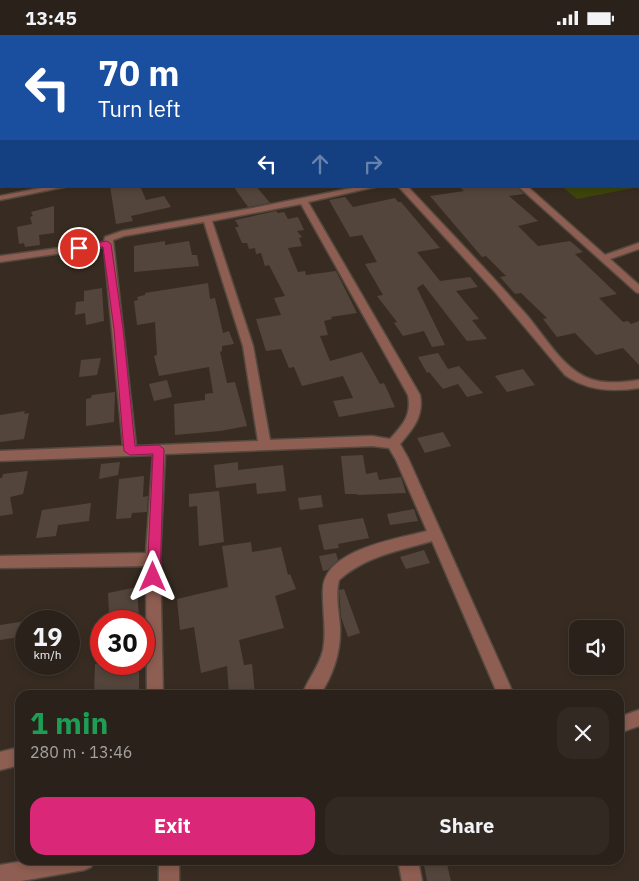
<!DOCTYPE html>
<html lang="en">
<head>
<meta charset="utf-8">
<style>
  :root { --surface:#2a211a; --page:#322923; --text:#f1f3f6; --muted:#a5a3a2; --line:#463e39; --accent:#db2777 }
  body { margin:0; font-family:"IBM Plex Sans",sans-serif; background:var(--page); color:var(--text); height:100vh; display:flex; flex-direction:column; font-size:19px; white-space:nowrap }
  * { box-sizing:border-box; margin:0 }
  p { font-size:16px; color:var(--muted) }
  .icon { flex:none; width:28px; height:28px; fill:none; stroke:currentColor; stroke-width:2; stroke-linecap:round; stroke-linejoin:round }
  .map { position:relative; flex:1; overflow:hidden }
  .side { position:absolute; left:15px; top:655px; width:609px; height:175px; display:flex; flex-direction:column; background:var(--surface); border-radius:15px; box-shadow:0 2px 8px #0003,0 0 0 1px var(--line) }
  .side>* { flex:none }
  .hud { position:absolute; left:0px; top:0px; width:640px; height:152px; box-shadow:0 2px 8px #0003,0 0 0 1px var(--line); background:#1a4fa0; color:#fff; overflow:hidden }
  .tools { position:absolute; left:569px; top:585px; display:grid; gap:10px }
  .tools a { display:grid; place-items:center; width:55px; height:55px; border-radius:10px; background:var(--surface); box-shadow:0 2px 8px #0003,0 0 0 1px var(--line); font-size:25px }
  .speed { position:absolute; left:15px; top:575px; display:flex; gap:10px; font-size:25px; font-weight:700; text-align:center }
  .speed>* { display:grid; place-content:center; width:65px; height:65px; border-radius:50%; background:var(--surface); box-shadow:0 2px 8px #0003,0 0 0 1px var(--line); line-height:1 }
  .speed small { font-size:12px; font-weight:400 }
  .speed .limit { border:8px solid #d22; background:#fff; color:#111 }
  .pin { position:absolute; display:grid; place-items:center; width:42px; height:42px; color:#fff; margin:-21px; border:2px solid #fff; border-radius:50%; box-shadow:0 1px 5px #0007 }
  .me { position:absolute; width:55px; margin:-28px; rotate:0deg; stroke-linejoin:round; filter:drop-shadow(0 0 4px #0008) }
  .turn { display:flex; align-items:center; gap:18px; height:105px; padding:0 15px; font-size:22px }
  .turn .icon { width:65px; height:65px; stroke-width:2.5 }
  .turn b { display:block; font-size:35px; line-height:42px }
  .lanes { display:flex; align-items:center; height:48px; padding:0 15px; background:#0003; justify-content:center; gap:25px; direction:ltr }
  .lanes .off { opacity:.35 }
  .round { display:grid; place-items:center; flex:none; width:52px; height:52px; border-radius:15px; background:var(--page) }
  .summary { display:flex; align-items:center; justify-content:space-between; height:85px; padding:0 15px }
  h1 { font-size:30px; font-weight:700; line-height:38px; color:#1e9e55 }
  .button { display:flex; gap:10px; margin-top:auto; padding:10px 15px }
  .button a { flex:1; height:58px; border-radius:15px; background:var(--accent); color:#fff; font-size:20px; font-weight:700; line-height:58px; text-align:center }
  .button a+a { background:var(--page); color:var(--text) }
  .status { display:flex; justify-content:space-between; align-items:center; height:35px; padding:0 25px; background:var(--surface); direction:ltr }
  .status svg { height:14px; fill:currentColor }
  .map>svg:first-child { display:block }
  .green { fill:#3d450b }
  .building { fill:#53453b }
  .lines { fill:none; stroke-linecap:round; stroke-linejoin:round }
  .minor-casing { stroke:#554a40; stroke-width:3 }
  .minor { fill:#8e5e52; fill-rule:evenodd }
  .route { fill:#db2777; stroke:#8e194d }
</style>
</head>
<body>
<div class="status"><b>13:45</b><svg viewBox="0 0 49 12"><path d="M0 12V9h3v3zM5 12V6h3v6zM10 12V3h3v9zM15 12V0h3v12zM26 1h20v11H26zM47 4h2v5h-2z"/></svg></div>
<div class="map">
<svg width="639" height="846" viewBox="0 0 639 846">
  <rect width="100%" height="100%" fill="#382c22"/>
  <path class="green" d="M639 138V152L577 164 561 151H639Z"/>
  <g class="building">
    <path d="M110 151H140L146 165 164 161 171 172 131 181 133 186 116 189Z"/>
    <path d="M233 151H256L270 168 248 172Z"/>
    <path d="M459 151H516L524 159 509 161 538 186 518 191 538 211 570 206 583 217 575 219 617 259 599 263 623 287 628 286 631 289 639 286V330L623 313 596 320 575 298 557 302 543 284 547 283 521 258 515 259 500 242 506 241 486 221 482 222 430 161 464 156Z"/>
    <path d="M345 162 353 172 395 163 398 167H401L440 213 417 217 440 246 470 242 478 252 456 256 479 284 472 285 487 304 467 306 423 249 417 253 445 310 432 312 424 296 403 301 394 288 397 287 377 261 383 260 365 229 377 227 362 200 350 202 329 165Z"/>
    <path d="M54 171V198L39 200 40 210 25 212 24 208 19 209 17 192 32 189 30 182 33 181 31 177Z"/>
    <path d="M276 176 278 178 284 177 288 184 298 182 304 195 297 196 302 202 299 203 302 211 288 213 298 237 305 236 306 240 336 236 357 278 331 282 332 284 324 286 328 300 320 301 330 326 362 317 380 349 384 348 395 372 339 382 333 366 353 363 343 341 302 351 294 332 289 333 281 314 266 316 256 284 281 280 274 263 285 261 269 230 265 231 261 218 256 219 255 213 249 214 247 208H242L235 192H239L235 185Z"/>
    <path d="M165 206V210L189 206 192 220H197L199 231 134 237V211Z"/>
    <path d="M208 248 210 264 215 263 223 298 229 296 234 309 222 311V316L220 317 227 348 235 347 247 391 220 396 175 400 174 369 205 365V359L213 358 209 332 159 341 154 321 157 320 155 287 137 290 134 266 138 265 137 262 145 260V258Z"/>
    <path d="M102 253 104 286 86 290 85 278 75 280 76 267 84 266V256Z"/>
    <path d="M438 318 448 334 459 331 483 358 467 362 458 349 443 354 429 337 427 338 418 322Z"/>
    <path d="M101 323 97 340 79 342 81 325Z"/>
    <path d="M523 334 535 350 507 357 495 341Z"/>
    <path d="M167 345 172 362 154 366 149 349Z"/>
    <path d="M115 357 114 387 86 391V364L91 363 92 360Z"/>
    <path d="M25 376 24 379 29 378 24 404 0 407V380Z"/>
    <path d="M443 397 451 411 425 418 417 403Z"/>
    <path d="M363 420 366 439 377 437 379 445 401 442 406 458 357 460V459H345L341 421Z"/>
    <path d="M120 427 118 440 99 444 101 429Z"/>
    <path d="M238 427V435L283 430 286 456 257 459 256 448 216 453 214 430Z"/>
    <path d="M28 436 23 459 10 462 13 479 0 481V443H2L3 439Z"/>
    <path d="M144 441 143 462 148 461 147 477 132 478 131 483 116 484 119 444Z"/>
    <path d="M219 456 224 507 199 511 197 471 189 472V459Z"/>
    <path d="M321 460 323 472 300 475 298 463Z"/>
    <path d="M91 468 89 486 58 490 56 501 36 503 42 475Z"/>
    <path d="M414 474 418 486 390 490 387 479Z"/>
    <path d="M363 483 369 503 338 509 339 513 324 515 318 490Z"/>
    <path d="M251 507 252 517 281 512 288 540 290 539 296 554 275 561 284 593 239 605 244 630 252 629 255 660H229L227 631 201 638 194 592 180 595 177 564 228 552 222 511Z"/>
    <path d="M424 515 430 528 406 534 400 522Z"/>
    <path d="M336 518 338 525 328 535 323 536 319 521Z"/>
    <path d="M137 552 139 584 115 586 114 577 109 579 108 558Z"/>
    <path d="M344 554 360 598 348 602 341 582 340 568 339 555Z"/>
    <path d="M26 586V601L0 605V590Z"/>
    <path d="M95 629H139V660H94Z"/>
    <path d="M423 825H446L451 846H427Z"/>
  </g>
  <g class="lines">
    <g class="minor-casing">
      <g id="minor">
        <path d="M348 0H354L355 1H349Z"/>
        <path d="M528 0H536L537 1H529Z"/>
        <rect x="0" y="38" width="1" height="4"/>
        <rect x="0" y="99" width="1" height="4"/>
        <path d="M51 151H69L0 165V161Z"/>
        <path d="M362 151H379L308 167 420 360C424 381 413 394 400 409L408 423 514 660H498L432 506C398 516 366 521 339 545 335 560 339 577 340 592 341 617 333 640 320 660H302C308 644 319 632 323 615 327 595 322 574 323 554 325 514 397 504 427 496L396 425 389 413 372 411 165 419 160 524 163 660H147L146 531 0 533V521L146 518 153 420 0 426V416L123 411 104 212 0 227V221L104 207 105 202 122 196 253 173ZM301 169 408 360C412 380 403 390 390 404L372 401 270 405 253 311 212 186ZM204 187 243 311 258 406 136 411 113 205 124 201Z"/>
        <path d="M398 151H407C446 193 486 234 524 277 542 297 557 325 580 339 597 350 619 348 639 345V353C613 357 587 356 565 340L496 258Z"/>
        <path d="M518 151H527L605 220 639 208V214L610 224 639 250V258L636 257Z"/>
        <path d="M639 675V691L619 698V682Z"/>
        <path d="M20 712V730L0 735V717Z"/>
        <path d="M30 825H94L91 832 84 835 21 846H0V830Z"/>
        <rect x="159" y="825" width="20" height="21"/>
        <path d="M398 825H418L422 846H402Z"/>
      </g>
    </g>
    <use href="#minor" class="minor"/>
  </g>
  <path class="route" d="M107 206 111 209 123 294 135 411 159 410 164 414 160 542 158 546 153 548 148 546 147 542 153 419 130 420 124 416 114 294 103 212 79 215 75 213 79 211Z"/>
</svg>
<div class="tools">
<a><svg class="icon" aria-label="sound" viewBox="0 0 24 24"><path d="M4 9h4l5-4v14l-5-4H4zM17 9q2 3 0 6"/></svg></a>
</div>
<div class="speed"><div>19<small>km/h</small></div><div class="limit">30</div></div>
<div class="pin" style="left:79px;top:213px;background:#d93025"><svg class="icon" aria-label="arrive" viewBox="0 0 24 24"><path d="M6 21V4h12l-3 4 3 4H6"/></svg></div>
<svg class="me" style="left:153px;top:542px" viewBox="-20 -20 40 40"><path d="M0-17L14 15 0 8-14 15z" fill="#db2777" stroke="#fff" stroke-width="4"/></svg>
<div class="hud">
<div class="turn"><svg class="icon" aria-label="left" viewBox="0 0 24 24"><path d="M17 20v-9H6M10 6l-5 5 5 5"/></svg><div><b>70 m</b>Turn left</div></div>
<div class="lanes"><svg class="icon" aria-label="left" viewBox="0 0 24 24"><path d="M17 20v-9H6M10 6l-5 5 5 5"/></svg><svg class="icon off" aria-label="ahead" viewBox="0 0 24 24"><path d="M12 20V5M6 11l6-6 6 6"/></svg><svg class="icon off" aria-label="right" viewBox="0 0 24 24"><path d="M7 20v-9h11M14 6l5 5-5 5"/></svg></div>
</div>
<section class="side">
<div class="summary"><div><h1>1 min</h1><p>280 m · 13:46</p></div><a class="round"><svg class="icon" aria-label="close" viewBox="0 0 24 24"><path d="M6 6l12 12M18 6L6 18"/></svg></a></div>
<div class="button"><a>Exit</a><a>Share</a></div>
</section>
</div>
</body>
</html>
